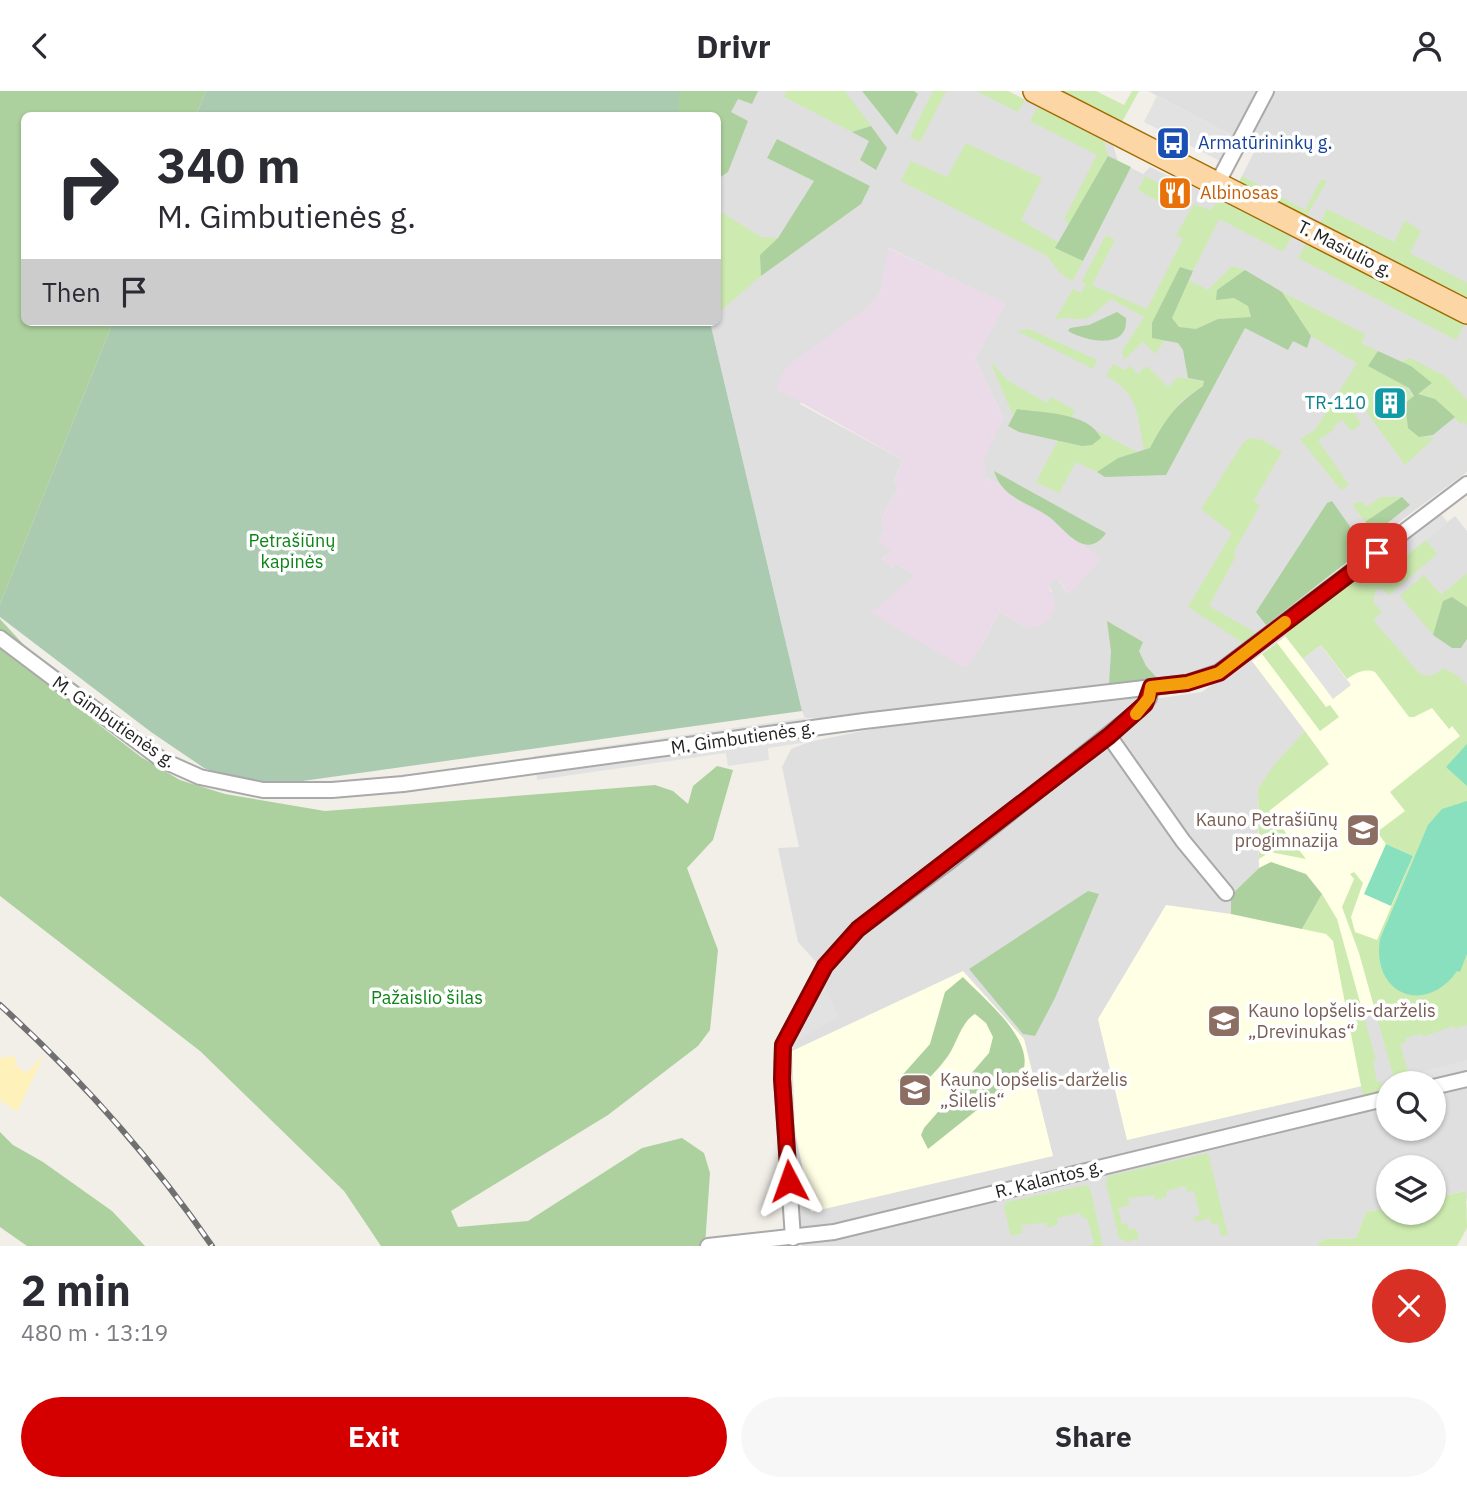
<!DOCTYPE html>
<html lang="en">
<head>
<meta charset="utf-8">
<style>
  :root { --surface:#fff; --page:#f7f7f7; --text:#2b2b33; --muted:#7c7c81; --accent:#d40000 }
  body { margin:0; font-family:"IBM Plex Sans",sans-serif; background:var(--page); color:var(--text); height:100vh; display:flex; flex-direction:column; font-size:26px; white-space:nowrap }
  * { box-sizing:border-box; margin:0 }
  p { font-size:23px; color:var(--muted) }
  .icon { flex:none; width:38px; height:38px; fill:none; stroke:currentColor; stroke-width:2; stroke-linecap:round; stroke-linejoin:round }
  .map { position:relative; height:1155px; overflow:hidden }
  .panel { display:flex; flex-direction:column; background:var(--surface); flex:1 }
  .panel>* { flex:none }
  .hud { position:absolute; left:21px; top:21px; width:700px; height:214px; border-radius:10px; box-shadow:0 2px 5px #0004; background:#fff; color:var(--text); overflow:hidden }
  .fabs { position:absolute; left:1376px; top:980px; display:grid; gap:14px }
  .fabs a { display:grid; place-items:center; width:70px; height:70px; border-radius:50%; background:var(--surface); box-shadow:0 2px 5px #0004; font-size:35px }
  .pin { position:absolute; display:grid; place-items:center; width:60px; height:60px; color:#fff; margin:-30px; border-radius:14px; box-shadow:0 4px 10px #0006 }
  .me { position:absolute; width:77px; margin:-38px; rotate:356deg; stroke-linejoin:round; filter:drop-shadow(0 0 5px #0008) }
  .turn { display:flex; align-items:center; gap:24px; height:147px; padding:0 21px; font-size:32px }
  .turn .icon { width:91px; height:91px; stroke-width:2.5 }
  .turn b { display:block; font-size:49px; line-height:60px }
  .then { display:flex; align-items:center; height:66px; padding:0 21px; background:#0003; gap:14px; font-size:26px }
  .round { display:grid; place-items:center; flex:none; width:74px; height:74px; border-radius:37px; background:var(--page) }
  .head { display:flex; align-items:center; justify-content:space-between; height:119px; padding:0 21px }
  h1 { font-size:42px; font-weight:800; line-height:52px }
  .primary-button { display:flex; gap:14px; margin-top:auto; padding:14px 21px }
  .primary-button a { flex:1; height:80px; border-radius:42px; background:var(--accent); color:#fff; font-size:28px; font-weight:800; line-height:80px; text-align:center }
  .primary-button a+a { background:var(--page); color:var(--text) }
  header { display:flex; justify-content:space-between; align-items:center; height:91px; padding:0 21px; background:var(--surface); font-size:32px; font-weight:800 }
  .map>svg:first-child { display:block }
  .residential { fill:#e0dfdf; fill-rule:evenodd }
  .industrial { fill:#ebdbe8 }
  .education { fill:#ffffe5 }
  .grass { fill:#cdebb0 }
  .forest { fill:#add19e }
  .sand { fill:#fff1ba }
  .cemetery { fill:#aacbaf }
  .pitch { fill:#88e0be }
  .parking { fill:#e2e2e2 }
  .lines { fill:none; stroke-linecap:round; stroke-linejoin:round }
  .minor-casing { stroke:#a9a9a9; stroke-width:18 }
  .primary-casing { stroke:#a06b00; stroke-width:26 }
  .minor { stroke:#fff; stroke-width:14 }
  .primary { stroke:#fcd6a4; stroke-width:23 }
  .rail-casing { stroke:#707070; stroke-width:6 }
  .rail { stroke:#fff; stroke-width:3.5; stroke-dasharray:10; stroke-linecap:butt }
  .route-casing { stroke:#8a0000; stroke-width:18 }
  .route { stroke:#d40000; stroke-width:12 }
  .slow { stroke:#f59e0b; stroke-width:12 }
  .labels { text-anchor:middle; stroke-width:7; stroke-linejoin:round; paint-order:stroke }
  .transit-label { font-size:18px; fill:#164399; stroke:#fff; text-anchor:start }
  .food-label { font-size:18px; fill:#c56008; stroke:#fff; text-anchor:start }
  .street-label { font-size:18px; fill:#222; stroke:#fff }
  .culture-label { font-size:18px; fill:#0d838f; stroke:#fff; text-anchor:end }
  .park-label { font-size:18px; fill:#0c8416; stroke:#fff }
  .education-label { font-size:18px; fill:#785e54; stroke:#fff; text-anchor:start }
</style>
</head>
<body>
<header><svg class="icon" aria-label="back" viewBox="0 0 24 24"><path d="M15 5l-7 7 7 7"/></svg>Drivr<svg class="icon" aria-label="person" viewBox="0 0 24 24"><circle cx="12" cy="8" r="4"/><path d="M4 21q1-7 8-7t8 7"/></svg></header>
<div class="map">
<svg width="1467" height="1155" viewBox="0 0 1467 1155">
  <rect width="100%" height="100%" fill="#f2efe9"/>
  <g class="residential">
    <path d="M715 0H1008L1113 54 1118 70 1143 83 1150 76 1307 151 1467 234V381L1380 445 1210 577 1195 584 834 628 805 627 802 620 710 231H718V88L728 81 731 22ZM889 157 1005 213 975 268 1003 327 983 367 985 387 998 392 1020 412 1068 503 1057 487 1048 495 1052 500 1025 537 999 520 981 556 916 484 895 472 892 477 882 468 892 459 882 430 885 420 898 399 894 390 903 369 800 313 880 202Z"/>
    <path d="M1148 0H1467V211L1239 91 1256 57Z"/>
    <path d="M1455 425 1467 440V1111L1465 1100 1433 1107V1076H1388V1117L1366 1121 1356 1147 1324 1148 1316 1155H802L787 979 792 948 827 883 798 851 778 757 799 756 782 676 791 658 809 651 882 636 1128 606 1161 607 1202 601 1385 465 1393 475ZM1388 992H1433V1038H1388Z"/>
  </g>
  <path class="industrial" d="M888 157 1006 213 975 268 1003 327 984 367 985 387 998 392 1020 412 1046 424 1101 468 1069 503 1057 487 1048 495 1054 506 1055 517 1050 527 1041 535 1025 537 999 520 981 556 965 577 871 522 916 484 895 472 892 477 882 469 891 459 878 451 884 439 882 430 885 420 898 399 894 391 903 369 777 298 785 277 868 216 880 202Z"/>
  <g class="education">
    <path d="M1339 506 1422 606 1467 616V872L1377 918 1349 928 1362 995 1127 1049 1098 928 1166 814 1231 823V804L1259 777 1258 698 1305 640 1252 570Z"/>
    <path d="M963 880 1024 948 1053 1065 811 1121 795 1039 792 960Z"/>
  </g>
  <g class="grass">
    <path d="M787 0H845L871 35 852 41 784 6Z"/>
    <path d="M933 0H946L920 51 910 46Z"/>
    <path d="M976 0H1008L1025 9 1018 21Z"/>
    <path d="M1060 0H1096L1124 14 1132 0H1139L1122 31Z"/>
    <path d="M1038 16 1104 50 1108 65 1069 133 1064 128 1097 64 1030 30Z"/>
    <path d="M966 52 1042 87 1021 129 1059 152 1056 157 1083 170 1072 191 1060 182 1047 165 901 90 911 70 947 86Z"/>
    <path d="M1145 85 1160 93 1159 96 1165 99V102L1174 107 1169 116 1138 99Z"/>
    <path d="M1242 85 1305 119 1321 88 1327 90 1306 126 1239 91Z"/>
    <path d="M1219 109 1292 145 1283 161 1219 128 1193 180 1181 176 1152 247 1165 249 1155 263 1143 251 1124 269 1122 260 1144 226 1111 208C1101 215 1094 227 1082 228 1071 229 1065 224 1054 230L1073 198 1081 202 1086 193 1082 190 1106 144 1115 149 1092 194 1147 218 1183 148 1176 144 1194 113 1211 119Z"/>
    <path d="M1327 118 1394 151 1405 129 1421 140 1410 162 1467 192V211L1319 134Z"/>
    <path d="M718 119 761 146 778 147 760 164 761 185 718 222Z"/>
    <path d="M1307 151 1465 233 1456 249 1298 167Z"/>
    <path d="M1232 175 1245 179 1217 199V209L1234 207 1248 215 1251 226 1218 228 1196 238 1179 236 1172 227 1188 189 1208 199Z"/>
    <path d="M1282 201 1365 243 1362 253 1378 260 1369 275C1416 300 1413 292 1419 346H1435L1405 374 1358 309 1350 315 1361 333 1351 340 1342 329 1333 336 1334 339 1318 349 1349 394 1341 399 1300 348 1315 339 1357 272 1311 245Z"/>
    <path d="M1029 238 1097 269 1093 278 1017 240Z"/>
    <path d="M1410 267 1445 285 1467 309V334L1464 331 1461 333 1435 308 1418 303 1432 293 1401 271Z"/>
    <path d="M990 270 1007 289 1047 312 1051 306 1075 319 1072 326 1017 318 1013 325Z"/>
    <path d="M1113 273 1125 279 1130 275 1138 283 1147 275 1168 296 1178 286 1204 291 1203 295 1181 310 1150 357 1144 359C1137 325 1140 303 1106 285Z"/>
    <path d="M1098 340 1137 361 1118 367 1097 381 1076 371 1059 402 1036 391 1058 349 1082 355 1101 347Z"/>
    <path d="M1249 347 1263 349 1282 361 1254 410 1260 414 1233 463 1236 465 1209 515 1256 542 1243 552 1188 516 1232 442 1201 418 1243 352Z"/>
    <path d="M1380 406H1402L1365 431 1354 416V412L1362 411 1367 416Z"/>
    <path d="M1426 449 1437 463 1389 504 1383 499 1376 498 1373 511 1382 521 1373 529 1419 582C1430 588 1435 583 1444 577L1459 586 1467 595V934L1454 938 1453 935 1423 946 1422 943 1405 947 1406 951 1400 953 1408 980 1393 984 1359 862 1342 816 1354 788 1350 783 1354 781 1363 792 1351 826 1355 841 1377 849 1413 765 1386 753 1377 741 1405 720 1390 701 1460 645 1452 635 1449 638 1432 617 1414 626H1409L1375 581C1364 577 1356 582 1347 588L1321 554 1303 568 1282 541 1385 465 1393 475Z"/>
    <path d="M1467 482V516L1452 506 1443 510 1433 544 1400 505 1424 484 1441 504Z"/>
    <path d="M1277 552 1326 616 1330 614 1339 626 1320 640 1262 563Z"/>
    <path d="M1305 640 1329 673 1269 720 1306 768 1270 761 1259 768 1258 698 1274 674Z"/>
    <path d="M1322 803 1337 828 1376 969 1373 970 1377 991 1381 990 1382 995 1376 1002 1363 1005 1333 850 1326 843 1302 838Z"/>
    <path d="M1208 1062 1228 1144 1221 1145 1218 1132 1211 1134 1210 1127 1195 1131 1194 1126 1200 1124 1194 1100 1187 1101 1185 1095 1166 1100 1167 1106 1155 1109 1153 1104 1128 1107 1130 1114 1118 1117 1122 1133 1127 1132 1129 1139 1136 1137 1139 1148 1127 1151 1119 1147 1106 1093 1108 1085Z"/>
    <path d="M1086 1094 1090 1097 1103 1155H1088L1094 1152 1087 1127H1082L1080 1122 1057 1127 1058 1133 1048 1137 1046 1132 1021 1134 1023 1142 1011 1145 1004 1117 1006 1111Z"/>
    <path d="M1466 1100 1467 1137 1457 1155H1316L1324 1148 1356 1147 1366 1121 1388 1117V1122H1433V1107Z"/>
  </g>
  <g class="forest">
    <path d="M0 0H206L196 24H24V231H113L0 513Z"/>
    <path d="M679 0H758L752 13 738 8 731 21 748 30 728 81 718 88V24H679Z"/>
    <path d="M862 0H914L918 3 897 44Z"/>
    <path d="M871 35 887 57 876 79 860 69 869 50 852 41Z"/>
    <path d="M777 48 870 95 861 113 761 185 760 164 778 147 814 90 767 67Z"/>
    <path d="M1108 65 1131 76 1083 170 1055 157Z"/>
    <path d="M1180 176 1193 180 1172 227 1179 236 1196 238 1218 228 1251 226 1248 215 1234 207 1216 209 1217 199 1245 179 1282 201 1311 245 1307 257 1293 250 1288 259 1245 237 1166 384 1105 386 1097 381 1118 367 1150 357C1166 327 1175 314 1203 295L1204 290 1188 287 1183 259 1178 252 1152 247V232Z"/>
    <path d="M1117 221 1126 227C1129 259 1087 251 1068 240L1070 237 1089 234Z"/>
    <path d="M1378 260 1411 275 1432 292 1418 303 1435 308 1455 326 1433 344 1419 346 1408 337 1405 312 1414 305 1409 297 1368 275Z"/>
    <path d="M1017 318C1042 322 1089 321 1101 347L1092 354 1082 355 1019 341 1008 335Z"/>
    <path d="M994 380 1106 442C1101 450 1093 456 1083 453 1070 449 1059 433 1048 425 1027 411 1002 407 994 380Z"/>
    <path d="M1402 406 1410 414 1375 442 1365 431Z"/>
    <path d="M1332 410 1365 457 1266 534 1256 521 1327 412Z"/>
    <path d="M1452 506 1467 516V548L1461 557H1452L1433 544 1443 510Z"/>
    <path d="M0 528 93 629 141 666 180 689 225 703 325 720 655 694 673 700 688 713 693 695 717 675 733 679 713 749 687 777 718 859 710 939 698 955 608 1024 451 1120 458 1136 528 1130 642 1057 682 1047 704 1062 710 1082 705 1155H381L344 1100 200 960 0 805Z"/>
    <path d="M1107 530 1143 551 1139 560 1146 575 1158 588 1109 594 1111 560Z"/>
    <path d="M1271 771 1306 783 1322 803 1302 838 1231 823V804L1259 777Z"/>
    <path d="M1088 800 1099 803 1055 907 1035 945 1023 943 969 878Z"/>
    <path d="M963 886C985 909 1037 950 1022 983L928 1058 921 1044 924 1037 989 962 993 946 986 932 975 923C961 931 957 952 948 965 938 979 927 990 913 1000L902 998 898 989 930 953 945 901Z"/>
    <path d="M0 1041 13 1054 43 1071 112 1120 145 1155H27L0 1136Z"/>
  </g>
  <path class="sand" d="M44 964 17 1021 0 1009V967L16 965 15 973 26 982Z"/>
  <g class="cemetery">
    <path d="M206 0H679V24H196Z"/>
    <path d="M113 231H710L802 620 274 694 232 687 204 677 151 641 0 526V513Z"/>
  </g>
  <g class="pitch">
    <path d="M1467 653V695L1446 676Z"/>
    <path d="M1467 710V863L1460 881 1457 880C1426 925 1371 904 1380 848L1428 734 1442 718Z"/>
    <path d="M1386 753 1413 765 1391 815 1364 803Z"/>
  </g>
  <g class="parking">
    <path d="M1157 5 1233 45 1220 70 1144 31Z"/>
    <path d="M1441 423 1448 432 1392 475 1385 465Z"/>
    <path d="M1321 554 1351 594 1333 608 1303 568Z"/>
    <path d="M805 627 809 651 768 657 769 669 728 675 726 662 537 689 534 665Z"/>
    <path d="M825 895 839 926 796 950Z"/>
    <path d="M1467 969V981L1424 992H1394L1393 988Z"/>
  </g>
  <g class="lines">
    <g class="minor-casing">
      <g id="minor">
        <path d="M1217 93 1266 0"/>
        <path d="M0 547 162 669 200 686 263 699H332L403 693 864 630 1187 592 1219 581 1467 393"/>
        <path d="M1109 645 1183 750 1226 802"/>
        <path d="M1433 996 1467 988"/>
        <path d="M793 1147 782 987 783 954 825 875 858 838 950 770 1139 619 1149 607 1151 596"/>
        <path d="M708 1155 834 1141 1388 1007"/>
      </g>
    </g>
    <g class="primary-casing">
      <path id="primary" d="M1035 0 1467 221"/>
    </g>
    <use href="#minor" class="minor"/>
    <use href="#primary" class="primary"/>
    <g class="rail-casing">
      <path id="rail" d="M0 914C80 987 151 1066 212 1155"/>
    </g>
    <use href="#rail" class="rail"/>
  </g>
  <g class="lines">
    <g class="route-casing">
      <path id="route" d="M789 1090 782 988 783 954 825 875 858 838 1109 645 1145 613 1151 596 1187 592 1219 582 1377 462"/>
    </g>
    <use href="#route" class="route"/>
    <path class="slow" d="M1136 623 1149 607 1151 596 1187 592 1219 582 1285 531"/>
  </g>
  <defs>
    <g id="bus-square" transform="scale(1.75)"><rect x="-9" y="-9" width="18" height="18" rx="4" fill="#1a4fb4" stroke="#fff"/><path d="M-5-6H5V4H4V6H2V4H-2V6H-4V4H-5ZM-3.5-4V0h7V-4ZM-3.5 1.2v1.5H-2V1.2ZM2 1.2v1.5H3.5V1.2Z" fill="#fff"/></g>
    <g id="restaurant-square" transform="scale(1.75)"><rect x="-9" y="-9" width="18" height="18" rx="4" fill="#e8710a" stroke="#fff"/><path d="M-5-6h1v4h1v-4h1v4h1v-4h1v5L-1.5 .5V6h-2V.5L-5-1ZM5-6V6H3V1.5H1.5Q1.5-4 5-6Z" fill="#fff"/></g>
    <g id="building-square" transform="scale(1.75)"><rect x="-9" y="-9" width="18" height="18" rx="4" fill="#0f9aa8" stroke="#fff"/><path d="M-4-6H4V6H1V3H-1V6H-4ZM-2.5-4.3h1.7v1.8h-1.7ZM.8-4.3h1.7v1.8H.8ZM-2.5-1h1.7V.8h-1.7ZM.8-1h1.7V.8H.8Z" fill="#fff"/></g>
    <g id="school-square" transform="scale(1.75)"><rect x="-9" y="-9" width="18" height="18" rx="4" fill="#8d6e63" stroke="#fff"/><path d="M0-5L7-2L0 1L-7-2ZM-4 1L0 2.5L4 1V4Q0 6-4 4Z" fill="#fff"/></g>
  </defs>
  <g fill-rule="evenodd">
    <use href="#bus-square" x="1173" y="52"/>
    <use href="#restaurant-square" x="1175" y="102"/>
    <use href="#building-square" x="1390" y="312"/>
    <use href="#school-square" x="1363" y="739"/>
    <use href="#school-square" x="1224" y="930"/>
    <use href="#school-square" x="915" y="999"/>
  </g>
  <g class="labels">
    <g class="transit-label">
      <text x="1198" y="58">Armatūrininkų g.</text>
    </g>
    <g class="food-label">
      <text x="1200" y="108">Albinosas</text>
    </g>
    <g class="street-label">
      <text transform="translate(1345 158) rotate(27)" y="6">T. Masiulio g.</text>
      <text transform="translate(114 631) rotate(35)" y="6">M. Gimbutienės g.</text>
      <text transform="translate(743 647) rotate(-8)" y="6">M. Gimbutienės g.</text>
      <text transform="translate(1049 1088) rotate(-14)" y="6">R. Kalantos g.</text>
    </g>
    <g class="culture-label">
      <text x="1366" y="318">TR-110</text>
    </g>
    <g class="park-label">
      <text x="292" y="456">Petrašiūnų<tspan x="292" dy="21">kapinės</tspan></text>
      <text x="427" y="913">Pažaislio šilas</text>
    </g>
    <g class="education-label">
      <text x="1338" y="735" text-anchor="end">Kauno Petrašiūnų<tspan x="1338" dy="21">progimnazija</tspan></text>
      <text x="1248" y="926">Kauno lopšelis-darželis<tspan x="1248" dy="21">„Drevinukas“</tspan></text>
      <text x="940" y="995">Kauno lopšelis-darželis<tspan x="940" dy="21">„Šilelis“</tspan></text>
    </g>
  </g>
</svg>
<div class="fabs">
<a><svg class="icon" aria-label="search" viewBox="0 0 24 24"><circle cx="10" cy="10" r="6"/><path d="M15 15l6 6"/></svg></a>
<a><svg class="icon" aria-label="layers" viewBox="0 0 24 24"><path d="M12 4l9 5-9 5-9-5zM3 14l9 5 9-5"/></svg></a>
</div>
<div class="pin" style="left:1377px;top:462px;background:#d93025"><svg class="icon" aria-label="arrive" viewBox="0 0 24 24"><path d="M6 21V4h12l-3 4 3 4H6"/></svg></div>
<svg class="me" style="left:789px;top:1090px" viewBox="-20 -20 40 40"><path d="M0-17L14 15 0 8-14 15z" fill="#d40000" stroke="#fff" stroke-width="4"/></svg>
<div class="hud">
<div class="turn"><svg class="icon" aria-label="right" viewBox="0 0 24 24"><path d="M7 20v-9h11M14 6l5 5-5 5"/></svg><div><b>340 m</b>M. Gimbutienės g.</div></div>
<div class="then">Then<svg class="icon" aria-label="arrive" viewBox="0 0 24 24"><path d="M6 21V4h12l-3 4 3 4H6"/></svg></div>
</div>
</div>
<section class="panel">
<div class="head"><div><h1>2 min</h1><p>480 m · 13:19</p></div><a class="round" style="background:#d93025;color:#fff"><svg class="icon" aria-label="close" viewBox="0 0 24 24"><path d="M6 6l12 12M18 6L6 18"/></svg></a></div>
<div class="primary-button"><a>Exit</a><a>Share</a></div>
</section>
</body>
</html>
